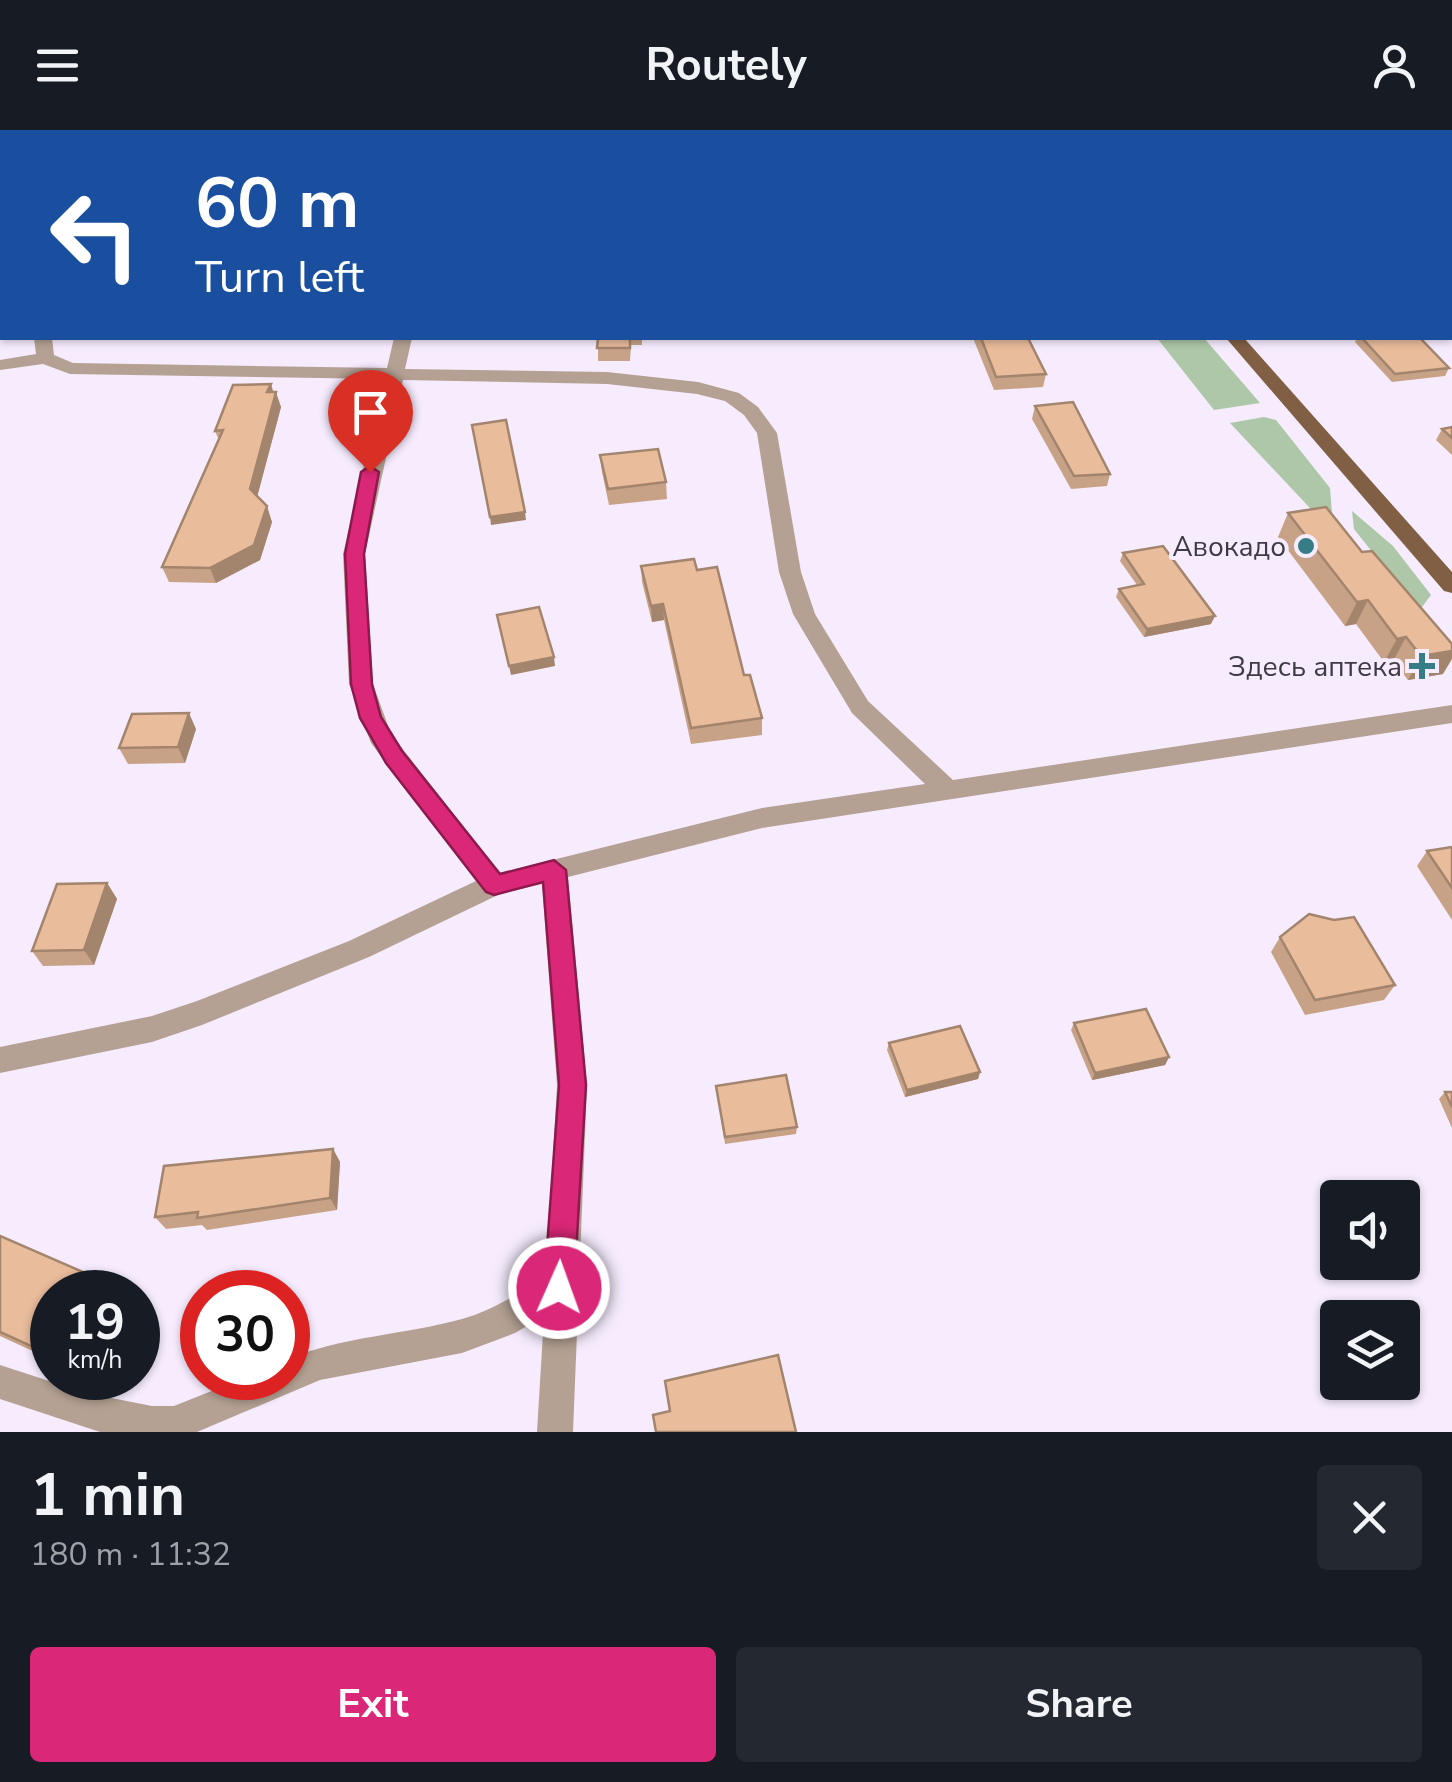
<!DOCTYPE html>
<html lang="en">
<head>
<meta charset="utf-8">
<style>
  :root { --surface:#171b24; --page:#242831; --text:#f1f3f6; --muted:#9ea1a6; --accent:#db2777 }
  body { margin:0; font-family:"Nunito Sans",sans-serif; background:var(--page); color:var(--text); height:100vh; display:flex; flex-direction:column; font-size:38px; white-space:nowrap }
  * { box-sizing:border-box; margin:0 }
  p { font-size:32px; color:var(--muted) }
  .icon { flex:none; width:55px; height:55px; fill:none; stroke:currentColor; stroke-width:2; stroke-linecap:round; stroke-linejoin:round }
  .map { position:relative; height:1302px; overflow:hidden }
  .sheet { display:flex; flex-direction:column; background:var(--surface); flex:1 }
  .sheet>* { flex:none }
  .banner { position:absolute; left:0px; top:0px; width:1452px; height:210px; box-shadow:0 2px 8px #0004; background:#1a4fa0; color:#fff; overflow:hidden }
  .controls { position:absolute; left:1320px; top:1050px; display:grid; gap:20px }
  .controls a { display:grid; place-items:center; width:100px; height:100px; border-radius:10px; background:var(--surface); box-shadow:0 2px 8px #0004; font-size:50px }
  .speed { position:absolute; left:30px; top:1140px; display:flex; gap:20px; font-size:50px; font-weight:700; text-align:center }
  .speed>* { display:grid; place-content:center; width:130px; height:130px; border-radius:50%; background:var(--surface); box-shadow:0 2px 8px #0004; line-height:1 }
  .speed small { font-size:25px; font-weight:400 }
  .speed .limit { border:15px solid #d22; background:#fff; color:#111 }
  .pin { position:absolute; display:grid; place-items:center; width:85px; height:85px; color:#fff; margin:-102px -42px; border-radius:50% 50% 50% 0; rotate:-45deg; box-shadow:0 0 10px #0007 }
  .pin .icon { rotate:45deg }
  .me { position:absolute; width:110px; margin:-55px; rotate:2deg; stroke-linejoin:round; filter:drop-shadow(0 0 8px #0008) }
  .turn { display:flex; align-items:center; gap:35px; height:210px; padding:0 30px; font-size:45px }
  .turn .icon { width:130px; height:130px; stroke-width:2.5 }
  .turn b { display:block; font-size:70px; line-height:85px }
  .round { display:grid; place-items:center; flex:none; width:105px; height:105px; border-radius:10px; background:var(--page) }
  .head { display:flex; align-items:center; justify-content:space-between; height:170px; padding:0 30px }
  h1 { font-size:60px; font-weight:700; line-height:75px }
  .cta { display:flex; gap:20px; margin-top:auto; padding:20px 30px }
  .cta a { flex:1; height:115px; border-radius:10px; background:var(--accent); color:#fff; font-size:40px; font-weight:700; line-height:115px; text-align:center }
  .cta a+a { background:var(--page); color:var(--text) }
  header { display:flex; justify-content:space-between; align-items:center; height:130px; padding:0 30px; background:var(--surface); font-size:45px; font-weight:700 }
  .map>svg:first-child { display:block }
  .green { fill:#adc7a8 }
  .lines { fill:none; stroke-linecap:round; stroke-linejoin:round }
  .minor { fill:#b4a193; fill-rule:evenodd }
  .major { fill:#805f45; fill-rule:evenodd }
  .wall { fill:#c8a286 }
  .shaded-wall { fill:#a3846d }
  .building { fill:#e9bc9c; stroke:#a3846d; stroke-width:2.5 }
  .route { fill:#db2777; stroke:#8e194d; stroke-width:2.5 }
  .poi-dot { fill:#367d86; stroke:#f6ecfe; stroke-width:4 }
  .labels { text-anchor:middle; stroke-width:8; stroke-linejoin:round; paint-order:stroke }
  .poi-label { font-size:28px; fill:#3f3a43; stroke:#f6ecfe; text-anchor:end }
</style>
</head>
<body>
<header><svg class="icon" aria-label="menu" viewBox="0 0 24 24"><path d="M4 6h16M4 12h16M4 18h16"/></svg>Routely<svg class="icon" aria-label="person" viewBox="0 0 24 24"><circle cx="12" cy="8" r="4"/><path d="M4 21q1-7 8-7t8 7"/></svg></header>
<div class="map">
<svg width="1452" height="1302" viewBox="0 0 1452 1302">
  <rect width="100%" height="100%" fill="#f6ecfe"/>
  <g class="green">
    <path d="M1157 208H1204L1260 273 1214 280Z"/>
    <path d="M1264 287 1276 290 1330 358 1333 396 1325 394 1230 293Z"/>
    <path d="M1352 381 1393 416 1431 465 1419 481 1354 399Z"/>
  </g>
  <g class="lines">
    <g class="minor">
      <rect x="436" y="0" width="14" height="2"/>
      <path d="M34 208H52L54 225 73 233 387 238 394 208H412L405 239 607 242 698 252 739 263 758 277 777 303 801 442 815 484 868 571 953 650 1452 575V593L762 698 568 747 587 955 573 1302H537L544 1186 515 1203 462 1223 320 1250 197 1302H100L0 1269V1235L86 1263 152 1276H174L244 1248H288V1229C344 1206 404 1205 462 1189 493 1180 519 1163 546 1147L557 955 542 754 500 764 369 827 202 895 152 912 0 943V917L152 886 197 871 349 811 476 751 371 613 349 554 343 424 384 249 70 244 43 234 0 240V230L36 224ZM403 250 607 254 697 264 725 271 744 285 757 303 779 442 793 484 852 583 925 654 762 678 500 743 391 604 373 554 365 424Z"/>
    </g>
    <g class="major">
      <path d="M1084 0H1098L1099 2H1085Z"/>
      <path d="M1226 208H1244L1452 442V463L1444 461Z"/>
    </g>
  </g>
  <g class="wall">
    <path d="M598 208H642V215H631L630 231H598Z"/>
    <path d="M973 208H1028L1046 244 1043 257 994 260Z"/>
    <path d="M1357 208H1420L1449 238 1445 246 1392 252 1355 212Z"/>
    <path d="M273 262 281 277 257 366 272 392 260 430 216 453 169 452 162 437 219 310 215 301Z"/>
    <path d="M1035 276 1110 344 1107 356 1071 359 1032 289Z"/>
    <path d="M1452 297V325L1436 310 1442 299Z"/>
    <path d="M600 325 666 352 667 369 609 375 602 342Z"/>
    <path d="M1288 383 1443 544 1408 550 1393 531 1384 532 1356 494 1345 496 1278 407Z"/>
    <path d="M1123 423 1211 494 1144 507 1116 467 1119 459 1137 455 1120 431Z"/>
    <path d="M641 436 697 440 762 588V605L691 614 664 490 652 492 642 452Z"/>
    <path d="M196 599 185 633 128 634 119 618Z"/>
    <path d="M1452 717V790L1417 736 1427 721Z"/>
    <path d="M107 753 117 769 94 835 43 836 32 821Z"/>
    <path d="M1280 807 1395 855 1384 870 1305 885 1271 822Z"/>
    <path d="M1074 893 1169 927 1165 935 1092 950 1071 900Z"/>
    <path d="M889 913 980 942 978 949 905 967 887 920Z"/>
    <path d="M716 956 797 997 796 1004 725 1014Z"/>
    <path d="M1445 962H1452V998L1439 969Z"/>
    <path d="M333 1019 340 1032 337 1080 207 1100 202 1095 166 1099 155 1087Z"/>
    <path d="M0 1106 52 1162V1230L0 1206Z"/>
  </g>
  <g class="shaded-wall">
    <path d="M271 254 275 268 276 262 281 277 255 375 250 359 267 262Z"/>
    <path d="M267 376 272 392 260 430 216 453 210 438Z"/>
    <path d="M525 382 526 390 491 395 490 387Z"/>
    <path d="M1368 470 1356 494 1345 496 1357 472Z"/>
    <path d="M663 474 664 490 652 492 651 476Z"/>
    <path d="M1215 486 1211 494 1144 507 1147 499Z"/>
    <path d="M1406 507 1393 531 1384 532 1397 509Z"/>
    <path d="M1452 521V529L1443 544 1408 550 1421 526Z"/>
    <path d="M554 527 555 536 511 545 509 536Z"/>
    <path d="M189 583 196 599 185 633 178 617Z"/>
    <path d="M107 753 117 769 94 835 84 820Z"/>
    <path d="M1169 927 1165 935 1092 950 1095 943Z"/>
    <path d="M980 942 978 949 905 967 907 960Z"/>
    <path d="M333 1019 340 1032 337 1080 330 1068Z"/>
    <path d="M92 1146 104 1157 88 1151Z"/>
    <path d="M52 1209V1229L44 1222Z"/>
  </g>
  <g class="building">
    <path d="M351 0H392V2H400H351Z"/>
    <path d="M860 0H907L908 2H860Z"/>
    <path d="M1195 0H1235L1237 2H1196Z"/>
    <path d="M598 208H630V218H597Z"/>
    <path d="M981 208H1028L1046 244 996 247Z"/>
    <path d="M1362 208H1420L1449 238 1395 244Z"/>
    <path d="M271 254 267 262H276L250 359 267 376 254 415 210 438 162 437 223 300 215 301 233 255Z"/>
    <path d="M1073 272 1110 344 1074 346 1035 276Z"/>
    <path d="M506 290 525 382 490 387 472 295Z"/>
    <path d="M1452 297V308L1442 299Z"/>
    <path d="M658 319 666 352 608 359 600 325Z"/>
    <path d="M1326 377 1362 422 1372 421 1452 514V521L1421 526 1406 507 1397 509 1368 470 1357 472 1288 383Z"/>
    <path d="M1163 416 1215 486 1147 499 1119 459 1144 454 1123 423Z"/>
    <path d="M694 429 697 440 717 437 744 545H750L762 588 691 598 663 474 651 476 641 436Z"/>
    <path d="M539 477 554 527 509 536 497 485Z"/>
    <path d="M189 583 178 617 119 618 132 584Z"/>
    <path d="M1452 717V758L1427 721Z"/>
    <path d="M107 753 84 820 32 821 57 754Z"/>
    <path d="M1309 784 1334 790 1354 787 1395 855 1315 870 1280 807Z"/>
    <path d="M1146 879 1169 927 1095 943 1074 893Z"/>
    <path d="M960 896 980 942 907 960 889 913Z"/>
    <path d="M786 945 797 997 725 1007 716 956Z"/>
    <path d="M1445 962H1452V977Z"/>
    <path d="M333 1019 330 1068 197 1088 198 1082 155 1087 164 1036Z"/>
    <path d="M0 1106 92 1146 88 1151 115 1162H52V1209L44 1222 0 1202Z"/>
    <path d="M778 1225 796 1302H656L653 1285 670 1281 665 1251Z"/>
  </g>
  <path class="route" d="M370 336 379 342 364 424 372 554 381 587 402 621 500 744 554 730 566 740 586 955 574 1158 570 1169 559 1174 549 1169 544 1158 559 955 543 752 494 765 486 762 386 633 360 588 351 554 345 424 361 342Z"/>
  <g class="poi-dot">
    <circle cx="1306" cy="416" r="10"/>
    <path d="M1417 521h10v10h10v10h-10v10h-10v-10h-10v-10h10z"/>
  </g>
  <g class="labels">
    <g class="poi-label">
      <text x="1286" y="426">Авокадо</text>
      <text x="1402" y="546">Здесь аптека</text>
    </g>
  </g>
</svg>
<div class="controls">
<a><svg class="icon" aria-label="sound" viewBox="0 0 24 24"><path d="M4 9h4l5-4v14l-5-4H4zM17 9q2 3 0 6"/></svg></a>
<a><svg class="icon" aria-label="layers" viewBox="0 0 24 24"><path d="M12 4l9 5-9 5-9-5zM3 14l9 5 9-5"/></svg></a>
</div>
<div class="speed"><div>19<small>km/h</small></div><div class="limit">30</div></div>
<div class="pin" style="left:370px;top:342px;background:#d93025"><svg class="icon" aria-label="arrive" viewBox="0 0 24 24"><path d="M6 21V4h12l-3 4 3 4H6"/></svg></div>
<svg class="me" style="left:559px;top:1158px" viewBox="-20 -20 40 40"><circle r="17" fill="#db2777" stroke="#fff" stroke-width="3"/><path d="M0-11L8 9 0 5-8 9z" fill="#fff"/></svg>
<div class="banner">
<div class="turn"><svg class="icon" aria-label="left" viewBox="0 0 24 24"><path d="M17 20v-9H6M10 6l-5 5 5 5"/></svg><div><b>60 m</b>Turn left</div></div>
</div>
</div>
<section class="sheet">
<div class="head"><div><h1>1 min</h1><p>180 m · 11:32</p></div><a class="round"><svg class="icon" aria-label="close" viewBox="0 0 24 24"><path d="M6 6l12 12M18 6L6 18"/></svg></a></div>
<div class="cta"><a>Exit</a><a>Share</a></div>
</section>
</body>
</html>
